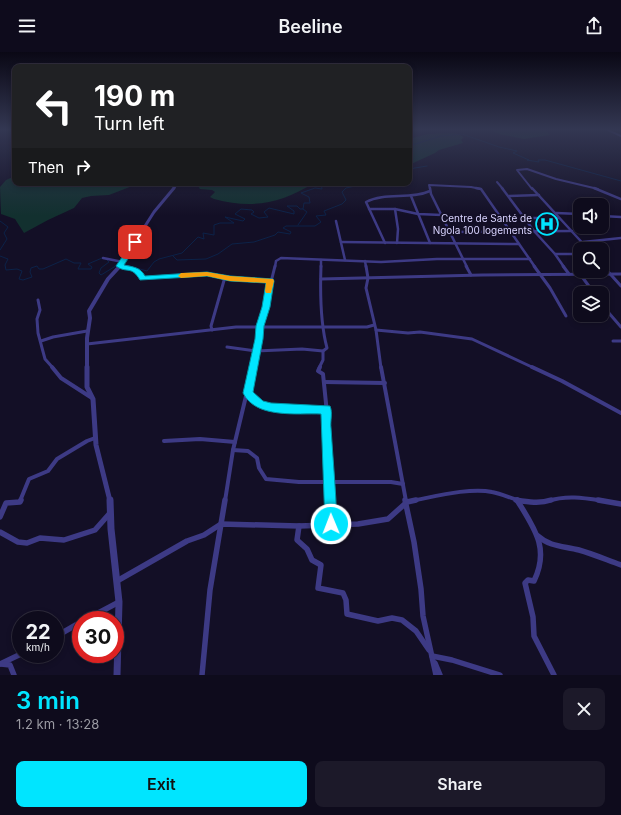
<!DOCTYPE html>
<html lang="en">
<head>
<meta charset="utf-8">
<style>
  :root { --surface:#0e0b1c; --page:#1c1929; --text:#f1f3f6; --muted:#9b9ba3; --line:#2e2b3b; --accent:#00e5ff }
  body { margin:0; font-family:Inter,sans-serif; background:var(--page); color:var(--text); height:100vh; display:flex; flex-direction:column; font-size:15px; white-space:nowrap }
  * { box-sizing:border-box; margin:0 }
  p { font-size:13px; color:var(--muted) }
  .icon { flex:none; width:22px; height:22px; fill:none; stroke:currentColor; stroke-width:2; stroke-linecap:round; stroke-linejoin:round }
  .map { position:relative; height:623px; overflow:hidden }
  .drawer { display:flex; flex-direction:column; background:var(--surface); flex:1 }
  .drawer>* { flex:none }
  .guide { position:absolute; left:12px; top:12px; width:400px; height:122px; border-radius:8px; box-shadow:0 2px 6px #0003,0 0 0 1px var(--line); background:#202124; color:#fff; overflow:hidden }
  .controls { position:absolute; left:573px; top:146px; display:grid; gap:8px }
  .controls a { display:grid; place-items:center; width:36px; height:36px; border-radius:8px; background:var(--surface); box-shadow:0 2px 6px #0003,0 0 0 1px var(--line); font-size:20px }
  .speed { position:absolute; left:12px; top:559px; display:flex; gap:8px; font-size:20px; font-weight:700; text-align:center }
  .speed>* { display:grid; place-content:center; width:52px; height:52px; border-radius:50%; background:var(--surface); box-shadow:0 2px 6px #0003,0 0 0 1px var(--line); line-height:1 }
  .speed small { font-size:10px; font-weight:400 }
  .speed .limit { border:6px solid #d22; background:#fff; color:#111 }
  .pin { position:absolute; display:grid; place-items:center; width:34px; height:34px; color:#fff; margin:-17px; border-radius:8px; box-shadow:0 2px 6px #0006 }
  .me { position:absolute; width:44px; margin:-22px; rotate:359deg; stroke-linejoin:round; filter:drop-shadow(0 0 3px #0008) }
  .turn { display:flex; align-items:center; gap:14px; height:84px; padding:0 16px; font-size:18px }
  .turn .icon { width:52px; height:52px; stroke-width:2.5 }
  .turn b { display:block; font-size:28px; line-height:34px }
  .then { display:flex; align-items:center; height:38px; padding:0 16px; background:#0003; gap:8px; font-size:15px }
  .round { display:grid; place-items:center; flex:none; width:42px; height:42px; border-radius:8px; background:var(--page) }
  .headline { display:flex; align-items:center; justify-content:space-between; height:68px; padding:0 16px }
  h1 { font-size:24px; font-weight:600; line-height:30px; color:var(--accent) }
  .cta { display:flex; gap:8px; margin-top:auto; padding:8px 16px }
  .cta a { flex:1; height:46px; border-radius:8px; background:var(--accent); color:#111; font-size:16px; font-weight:600; line-height:46px; text-align:center }
  .cta a+a { background:var(--page); color:var(--text) }
  header { display:flex; justify-content:space-between; align-items:center; height:52px; padding:0 16px; background:var(--surface); font-size:18px; font-weight:600 }
  .map>svg:first-child { display:block }
  .green { fill:#12302f }
  .lines { fill:none; stroke-linecap:round; stroke-linejoin:round }
  .stream { stroke:#0c2248; stroke-width:1 }
  .minor-far4 { stroke:#3d3a85; stroke-width:2 }
  .minor-far3 { stroke:#3d3a85; stroke-width:2.5 }
  .minor-far2 { stroke:#3d3a85; stroke-width:3 }
  .minor-far1 { stroke:#3d3a85; stroke-width:4 }
  .minor { stroke:#3d3a85; stroke-width:5.5 }
  .tertiary-far4 { stroke:#3d3a85; stroke-width:2.5 }
  .tertiary-far3 { stroke:#3d3a85; stroke-width:3 }
  .tertiary-far2 { stroke:#3d3a85; stroke-width:4 }
  .tertiary-far1 { stroke:#3d3a85; stroke-width:5 }
  .tertiary { stroke:#3d3a85; stroke-width:7 }
  .route { fill:#00e5ff; stroke:#0095a6 }
  .slow { fill:#f59e0b }
  .labels { text-anchor:middle; stroke-width:4; stroke-linejoin:round; paint-order:stroke }
  .far-poi-label { font-size:10px; fill:#d9d4ff; stroke:#130f26; text-anchor:end }
</style>
</head>
<body>
<header><svg class="icon" aria-label="menu" viewBox="0 0 24 24"><path d="M4 6h16M4 12h16M4 18h16"/></svg>Beeline<svg class="icon" aria-label="share" viewBox="0 0 24 24"><path d="M12 15V3M7 8l5-5 5 5M5 13v7h14v-7"/></svg></header>
<div class="map">
<svg width="621" height="623" viewBox="0 0 621 623">
  <rect width="100%" height="100%" fill="#130f26"/>
  <g class="green">
    <path d="M494 77H545L550 83 524 87 499 82 493 79Z"/>
    <path d="M453 81 458 82 464 85 461 88 463 91 439 98 435 101 409 113V90L412 86 428 82Z"/>
    <path d="M15 124V131H140L109 143 91 144 82 146 74 156 48 168 24 181 15 167 1 162 0 135 6 128Z"/>
    <path d="M203 131H314C280 152 252 157 214 147L210 145 215 140 212 138 200 137 198 134Z"/>
  </g>
  <g class="lines">
    <g class="stream">
      <path d="M409 94 441 84 462 82 499 95 517 99 513 101 529 108H527L539 110 538 108H545L621 129"/>
      <path d="M409 117 427 114"/>
      <path d="M327 131H331"/>
      <path d="M0 169 8 175 4 181 7 187 0 198"/>
      <path d="M298 173 307 160 303 157"/>
      <path d="M0 204 8 207 5 213 6 218 17 217 22 219 19 227 23 228 32 225 30 220 31 216 37 214 39 217H43L66 207 74 211H81L78 217H91L92 215 88 212 102 206"/>
      <path d="M173 204 177 208 206 207 218 202 232 192 254 190 275 183 278 180 290 182 291 180 283 176 286 174H315L321 170 316 164 326 163 324 159 342 152 346 148 342 140 346 136 369 131"/>
      <path d="M107 208 109 210 101 216 99 221 101 223 119 212"/>
      <path d="M122 212 147 219 154 210 159 207 182 201 198 185 204 187 203 181 214 183V173L220 171H234L225 165 243 169 245 167 235 162 241 157 252 158 254 160 251 162 259 166 268 165 264 160 269 156 294 162V159L287 154H297L300 157H303L304 151H310L309 145 301 141 315 136 322 137 321 131"/>
    </g>
    <g class="minor-far4">
      <path d="M606 77 621 84"/>
      <path d="M497 130 503 137"/>
      <path d="M430 137 429 133 471 135 481 137"/>
      <path d="M532 137 517 118 527 117 556 127 598 137"/>
    </g>
    <g class="minor-far3">
      <path d="M430 136 431 142 467 215"/>
      <path d="M476 136 481 137 535 215"/>
      <path d="M502 136 534 179 555 202 564 215"/>
      <path d="M532 136 588 197"/>
      <path d="M594 136 621 147"/>
      <path d="M411 144 430 191"/>
      <path d="M509 144 539 143"/>
      <path d="M369 157H395L418 162 442 163"/>
      <path d="M395 157 398 177 397 191"/>
      <path d="M556 161 580 162"/>
      <path d="M602 164 621 165"/>
      <path d="M525 166H559"/>
      <path d="M336 169 345 208"/>
      <path d="M449 180 572 179"/>
      <path d="M341 190 519 192"/>
      <path d="M583 190 621 186"/>
      <path d="M385 191 366 150C385 140 410 148 430 139"/>
      <path d="M555 202H580"/>
      <path d="M103 206 123 210"/>
      <path d="M365 209 366 215"/>
      <path d="M602 213 603 215"/>
      <path d="M120 214 127 215"/>
      <path d="M275 215 276 209 281 206 381 210 437 207H530"/>
      <path d="M321 215V208"/>
    </g>
    <g class="minor-far2">
      <path d="M120 214C130 214 138 217 142 226L207 222 230 227 270 229"/>
      <path d="M366 214 368 226 366 236 376 278 381 316"/>
      <path d="M466 214 471 223"/>
      <path d="M534 214 550 236 566 264"/>
      <path d="M563 214 569 222"/>
      <path d="M603 214 621 234"/>
      <path d="M580 222 594 241"/>
      <path d="M321 227 482 223 621 222"/>
      <path d="M38 248 40 258 37 267 38 281 45 307 53 316"/>
      <path d="M602 253 621 275"/>
      <path d="M212 278 211 274 225 225"/>
      <path d="M376 278 408 281 420 280 472 287 534 316"/>
      <path d="M41 289 53 285 87 279"/>
      <path d="M613 289H621"/>
      <path d="M87 292 236 275H367L374 273"/>
      <path d="M227 295 256 299 302 297 323 299 327 296C320 270 320 241 321 214"/>
      <path d="M253 316 260 274 275 214"/>
      <path d="M319 316 323 308V299"/>
    </g>
    <g class="minor-far1">
      <path d="M52 315 61 326 92 346"/>
      <path d="M320 315 318 319 323 322 327 361 325 373 330 449"/>
      <path d="M381 315 406 449"/>
      <path d="M532 315 562 329 621 361"/>
      <path d="M324 330 385 331"/>
      <path d="M248 341 260 352 271 356 326 357"/>
      <path d="M164 389 200 387 235 390"/>
      <path d="M233 398 248 399 257 406 259 416 266 427 299 430H391L403 432"/>
      <path d="M20 449 29 427 48 419 57 407 87 389 95 386"/>
      <path d="M225 449 233 398 253 315"/>
      <path d="M411 449C433 445 470 435 492 440 503 442 512 447 522 449"/>
      <path d="M548 449C567 443 584 446 604 449"/>
    </g>
    <g class="minor">
      <path d="M330 448 331 472"/>
      <path d="M405 448 414 490 421 537 423 564 436 623"/>
      <path d="M516 448C528 450 540 452 551 448"/>
      <path d="M517 448C534 476 550 496 534 529L528 528 525 531 533 565 534 584 554 623"/>
      <path d="M598 448 621 452"/>
      <path d="M0 465 6 451 20 450 21 448"/>
      <path d="M299 474 297 488 307 497 312 508 321 513 318 536 343 541 346 548 347 562 378 569 392 566 402 568 416 579 429 598"/>
      <path d="M0 480 18 490 27 491 40 486 64 488 95 478 110 461"/>
      <path d="M538 484C550 495 564 494 579 498 593 502 607 508 621 513"/>
      <path d="M117 529 187 489 204 483 221 472 299 474 358 472 388 467 407 450 416 448"/>
      <path d="M85 568 119 550"/>
      <path d="M55 585 81 570"/>
      <path d="M432 604 452 608 500 623"/>
      <path d="M435 611 440 623"/>
      <path d="M0 612 21 602"/>
      <path d="M1 612 10 613 14 623"/>
      <path d="M202 623 210 538 225 448"/>
    </g>
    <path class="tertiary-far4" d="M173 137 178 131"/>
    <path class="tertiary-far3" d="M119 215 154 160 174 136"/>
    <path class="tertiary-far2" d="M87 316V286L90 266 89 259 108 227 120 214"/>
    <path class="tertiary-far1" d="M87 315V335L93 347 96 393 110 449"/>
    <path class="tertiary" d="M110 448 111 477 119 550 117 623"/>
  </g>
  <linearGradient id="sky" x2="0" y2="1"><stop stop-color="#0a0815"/><stop offset="0.47" stop-color="#333752"/><stop offset="1" stop-color="#333752" stop-opacity="0"/></linearGradient>
  <rect width="621" height="164" fill="url(#sky)"/>
  <path class="route" d="M135 188 139 190 124 213C133 215 140 215 145 224L207 220 230 224 273 227 274 229 270 255 264 274 263 287 253 340 263 349 271 351 330 354C333 361 330 369 331 376 333 408 336 440 337 472L336 476 331 478 327 476 325 472 321 362C297 361 256 367 243 341L255 287 256 274 262 255 266 231 230 229 207 224 140 228C131 213 127 222 116 214L133 189Z"/>
  <path class="slow" d="M207 220 230 224 273 227 274 229 271 241H266L265 239 266 231 230 229 207 224 181 226 178 224 181 221Z"/>
  <defs>
    <g id="hospital-ring" transform="scale(1.15)"><circle r="9.5" fill="#130f26" stroke="#00e5ff" stroke-width="1.5"/><path d="M-5-5h3v3.5h4V-5h3V5h-3V1.5h-4V5h-3Z" fill="#00e5ff"/></g>
  </defs>
  <g fill-rule="evenodd">
    <use href="#hospital-ring" x="547" y="172"/>
  </g>
  <g class="labels">
    <g class="far-poi-label">
      <text x="532" y="170">Centre de Santé de<tspan x="532" dy="12">Ngola 100 logements</tspan></text>
    </g>
  </g>
</svg>
<div class="controls">
<a><svg class="icon" aria-label="sound" viewBox="0 0 24 24"><path d="M4 9h4l5-4v14l-5-4H4zM17 9q2 3 0 6"/></svg></a>
<a><svg class="icon" aria-label="search" viewBox="0 0 24 24"><circle cx="10" cy="10" r="6"/><path d="M15 15l6 6"/></svg></a>
<a><svg class="icon" aria-label="layers" viewBox="0 0 24 24"><path d="M12 4l9 5-9 5-9-5zM3 14l9 5 9-5"/></svg></a>
</div>
<div class="speed"><div>22<small>km/h</small></div><div class="limit">30</div></div>
<div class="pin" style="left:135px;top:190px;background:#d93025"><svg class="icon" aria-label="arrive" viewBox="0 0 24 24"><path d="M6 21V4h12l-3 4 3 4H6"/></svg></div>
<svg class="me" style="left:331px;top:472px" viewBox="-20 -20 40 40"><circle r="17" fill="#00e5ff" stroke="#fff" stroke-width="3"/><path d="M0-11L8 9 0 5-8 9z" fill="#fff"/></svg>
<div class="guide">
<div class="turn"><svg class="icon" aria-label="left" viewBox="0 0 24 24"><path d="M17 20v-9H6M10 6l-5 5 5 5"/></svg><div><b>190 m</b>Turn left</div></div>
<div class="then">Then<svg class="icon" aria-label="right" viewBox="0 0 24 24"><path d="M7 20v-9h11M14 6l5 5-5 5"/></svg></div>
</div>
</div>
<section class="drawer">
<div class="headline"><div><h1>3 min</h1><p>1.2 km · 13:28</p></div><a class="round"><svg class="icon" aria-label="close" viewBox="0 0 24 24"><path d="M6 6l12 12M18 6L6 18"/></svg></a></div>
<div class="cta"><a>Exit</a><a>Share</a></div>
</section>
</body>
</html>
